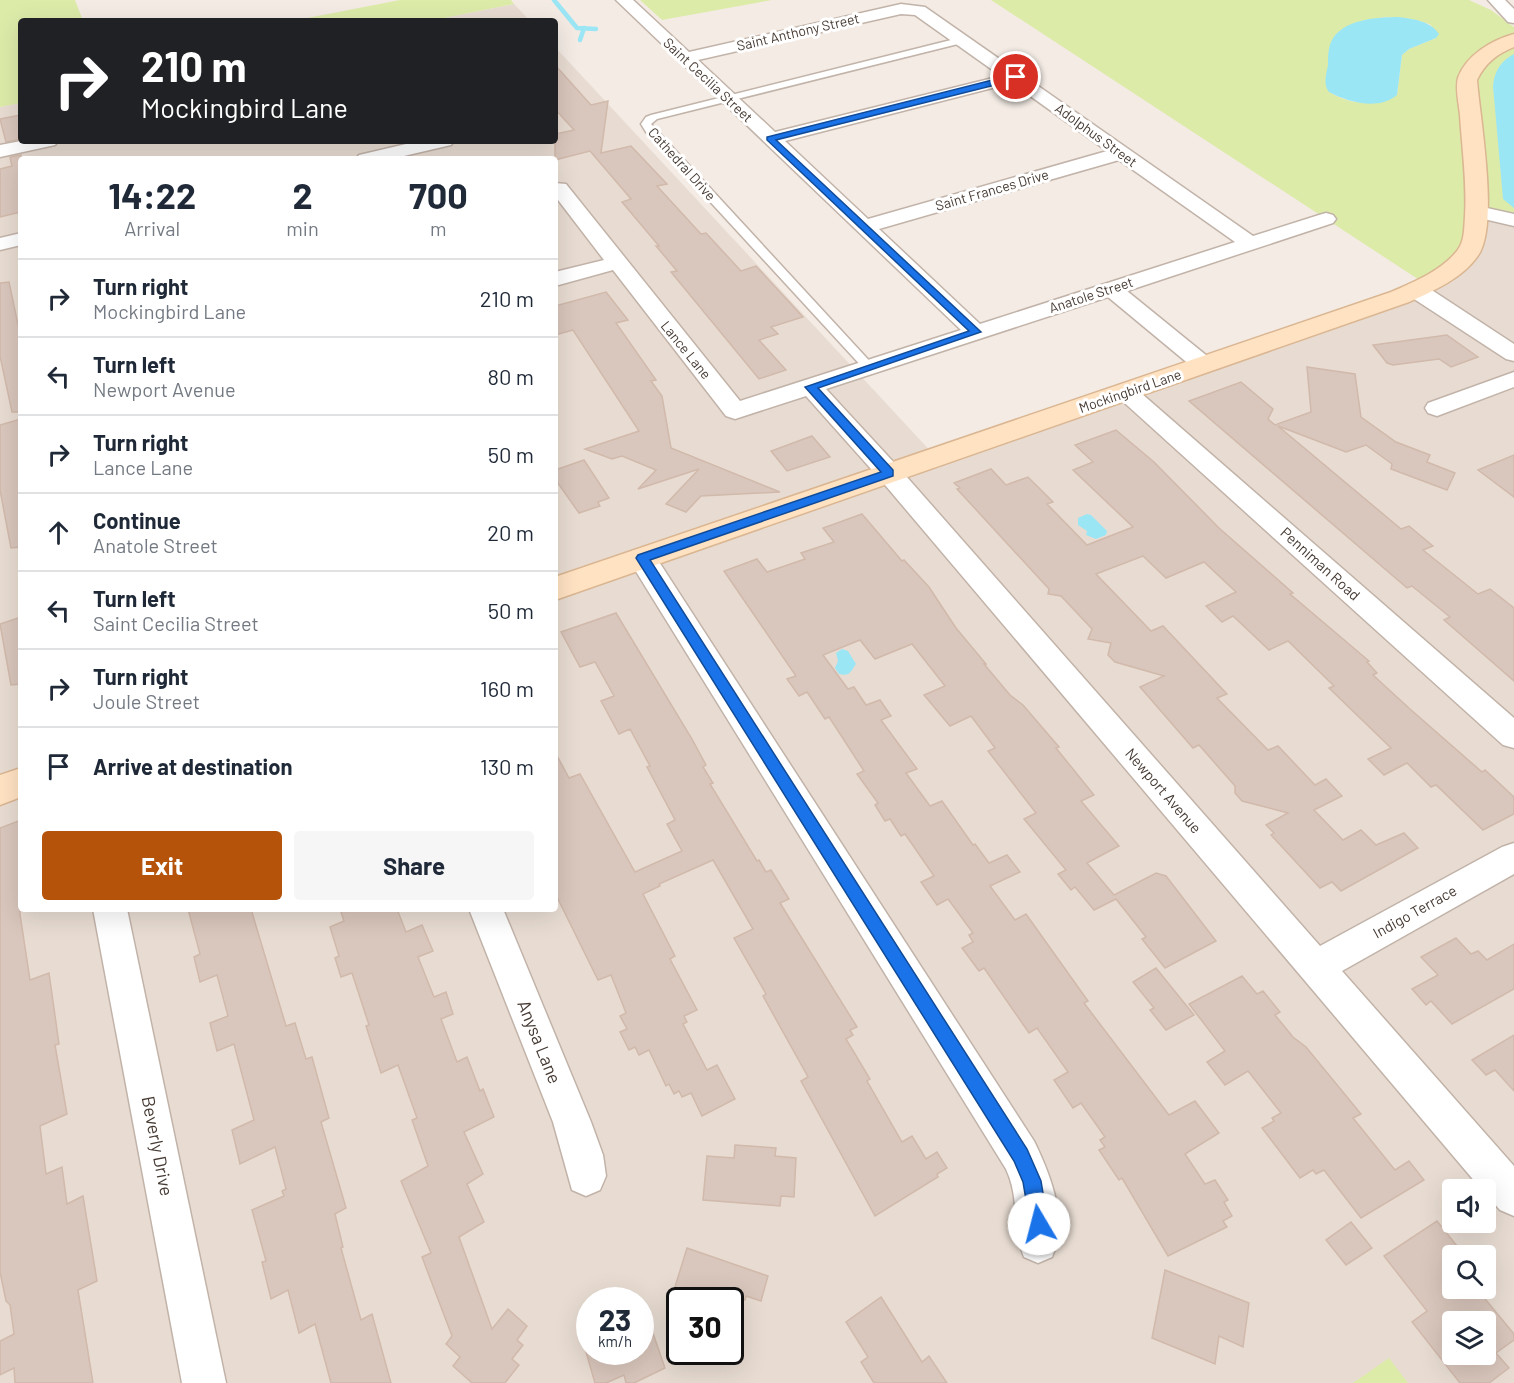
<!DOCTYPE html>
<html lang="en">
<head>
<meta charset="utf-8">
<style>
  :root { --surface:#fff; --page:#f6f6f7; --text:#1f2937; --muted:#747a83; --line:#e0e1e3; --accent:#b45309 }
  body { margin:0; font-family:Barlow,sans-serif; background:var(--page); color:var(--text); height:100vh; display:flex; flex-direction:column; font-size:22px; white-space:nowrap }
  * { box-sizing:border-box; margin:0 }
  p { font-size:20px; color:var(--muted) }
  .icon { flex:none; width:33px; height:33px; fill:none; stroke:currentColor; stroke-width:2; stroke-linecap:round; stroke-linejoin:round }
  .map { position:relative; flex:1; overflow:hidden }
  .sheet { position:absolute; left:18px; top:156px; width:540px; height:756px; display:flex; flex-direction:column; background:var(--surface); border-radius:6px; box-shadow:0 6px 24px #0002 }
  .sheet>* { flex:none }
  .guide { position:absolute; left:18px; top:18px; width:540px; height:126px; border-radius:6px; box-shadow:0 6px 24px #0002; background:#202124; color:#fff; overflow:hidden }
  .buttons { position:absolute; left:1442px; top:1179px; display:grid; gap:12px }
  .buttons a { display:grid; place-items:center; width:54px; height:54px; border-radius:6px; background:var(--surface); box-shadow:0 6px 24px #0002; font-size:30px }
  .speed { position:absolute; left:576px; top:1287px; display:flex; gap:12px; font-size:30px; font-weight:700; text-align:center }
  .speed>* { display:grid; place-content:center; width:78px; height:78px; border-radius:50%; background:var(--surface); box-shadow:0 6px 24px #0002; line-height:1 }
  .speed small { font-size:15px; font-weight:400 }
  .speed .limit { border:3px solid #111; border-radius:9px; background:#fff; color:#111 }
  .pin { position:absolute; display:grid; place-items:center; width:51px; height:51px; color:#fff; margin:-26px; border:3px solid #fff; border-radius:50%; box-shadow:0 2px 6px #0007 }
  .me { position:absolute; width:66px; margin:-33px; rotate:352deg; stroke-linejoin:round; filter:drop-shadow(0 0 4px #0008) }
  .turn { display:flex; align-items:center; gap:21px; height:126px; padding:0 24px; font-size:27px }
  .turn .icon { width:78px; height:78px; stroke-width:2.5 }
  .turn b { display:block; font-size:42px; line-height:51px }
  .eta { display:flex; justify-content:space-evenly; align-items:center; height:102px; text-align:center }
  .eta b { font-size:36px; font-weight:700; line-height:42px }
  .button { display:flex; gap:12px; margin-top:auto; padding:12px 24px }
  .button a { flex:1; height:69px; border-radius:6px; background:var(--accent); color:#fff; font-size:24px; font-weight:700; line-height:69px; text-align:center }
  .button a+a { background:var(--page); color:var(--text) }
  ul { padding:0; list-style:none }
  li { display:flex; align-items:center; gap:18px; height:78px; padding:0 24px; border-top:2px solid var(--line) }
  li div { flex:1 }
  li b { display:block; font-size:22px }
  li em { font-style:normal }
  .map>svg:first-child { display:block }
  .residential { fill:#e8dcd2; fill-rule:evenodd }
  .green { fill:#ddeba9; fill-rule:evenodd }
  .water { fill:#9be6f5 }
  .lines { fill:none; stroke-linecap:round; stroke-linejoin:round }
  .stream { stroke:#9be6f5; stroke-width:4.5 }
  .building { fill:#d9c6bc; stroke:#d1b9ab; stroke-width:1.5; fill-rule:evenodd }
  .lane-casing { stroke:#c2b3a9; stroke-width:3 }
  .street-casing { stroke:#c2b3a9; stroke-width:3 }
  .secondary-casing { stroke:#dab692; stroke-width:3 }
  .lane { fill:#fff; fill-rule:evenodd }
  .street { fill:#fff; fill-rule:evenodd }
  .secondary { fill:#ffe2c2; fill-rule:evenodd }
  .route { fill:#1a73e8; stroke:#114b97; stroke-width:1.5 }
  .labels { text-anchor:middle; stroke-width:6; stroke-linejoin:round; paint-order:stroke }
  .far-street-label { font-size:14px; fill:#463a33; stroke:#fff }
  .street-label { font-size:15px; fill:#463a33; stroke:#fff }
  .near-street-label { font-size:18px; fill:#463a33; stroke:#fff }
</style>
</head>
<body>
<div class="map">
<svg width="1514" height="1383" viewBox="0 0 1514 1383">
  <rect width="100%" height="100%" fill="#f3ebe4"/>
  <g class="residential">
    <path d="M514 4 530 21H429Z"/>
    <path d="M555 47 936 457 1416 290 1478 212 1514 220V1383H0V107L21 103V141H555ZM21 159H555V909H21ZM1452 1190H1485V1222H1452ZM1452 1256H1485V1288H1452ZM590 1300H640V1352H590ZM680 1300H730V1352H680ZM1452 1322H1485V1354H1452Z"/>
  </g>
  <g class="green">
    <path d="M0 0H75L83 21H21V103L0 107Z"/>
    <path d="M400 0H511L514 4 429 21H292Z"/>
    <path d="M640 0H772L662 20Z"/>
    <path d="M991 0H1469L1491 10 1514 27V220L1478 212 1477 228 1427 285ZM1386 17C1402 18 1416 18 1431 25L1436 38 1409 49 1402 55 1397 95C1368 104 1356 107 1329 92L1361 21Z"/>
    <path d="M1389 1358 1408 1383H1353Z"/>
  </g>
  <g class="water">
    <path d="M1399 17C1413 19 1431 21 1439 34L1436 38 1409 49 1402 55 1397 95C1378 111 1348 102 1329 92 1323 85 1326 74 1328 65 1328 58 1328 49 1331 42 1341 19 1378 17 1399 17Z"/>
    <path d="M1514 54V208L1503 199 1493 86C1494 71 1501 61 1514 54Z"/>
    <path d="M1087 514 1091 515 1107 531 1106 535 1096 539 1086 535 1087 531 1078 525V518Z"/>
    <path d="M842 649 848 651 856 664C851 671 850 677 839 674L835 668 838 661 836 653Z"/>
  </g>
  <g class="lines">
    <g class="stream">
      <path d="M554 0 577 28 596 29"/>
      <path d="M580 40 584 28"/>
    </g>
  </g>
  <g class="building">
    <path d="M555 65 591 105 608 101 601 153 631 146 667 184 657 186 701 234 706 233 741 271 756 266 803 317 771 327 778 334 759 340 786 370 759 379 671 272 677 271 656 246H659L622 202 631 199 590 151 555 160V134L574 130 555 109Z"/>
    <path d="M21 115V139L6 142 0 119Z"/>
    <path d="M21 155V212L0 217V169L12 166 10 157Z"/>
    <path d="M9 282 21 339V412H12L0 356V283Z"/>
    <path d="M606 292 628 320 616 323 656 380 651 381 662 396 671 448 780 492 701 496 686 512 666 504 699 469 638 489 656 470 622 456 612 459 585 449 639 431 573 330 555 335V306Z"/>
    <path d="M1447 335 1478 357 1451 367 1439 359 1393 365 1387 363 1373 345Z"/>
    <path d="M1307 367 1355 374 1361 417 1396 442 1430 455 1427 462 1455 473 1447 490 1391 469 1392 464 1366 445 1346 452 1278 426 1401 529 1409 526 1433 546 1423 550 1478 594 1490 589 1514 608V681L1444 620 1450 617 1412 586 1407 588 1189 401 1241 382 1273 409 1268 419 1275 425 1311 412Z"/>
    <path d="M21 419V547L11 548 0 490V425Z"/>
    <path d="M1116 430 1154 462 1219 528 1293 593 1290 594 1369 661 1367 662 1377 673 1373 675 1410 709 1482 772 1485 770 1514 797V814L1483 830 1436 785 1431 787 1407 763 1384 775 1368 759 1391 748 1329 688 1334 686 1288 641 1269 650 1233 616 1222 622 1206 606 1236 592 1204 562 1166 578 1143 556 1096 574 1151 631 1163 626 1227 694 1217 698 1268 750 1278 746 1315 785 1326 779 1342 796 1314 810 1343 840 1361 830 1376 845 1404 833 1418 848 1341 891 1332 882 1320 888 1271 835 1274 833 1266 825 1288 813 1242 801 1235 793V786L1199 745 1193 748 1140 687 1164 676 1115 662 1108 655 1111 643 1088 639 1092 629 1061 596 1048 594 1049 589 957 489 960 488 954 483 991 469 1006 485 1028 477 1053 502 1047 504 1087 545 1133 527 1073 470 1093 462 1075 445Z"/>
    <path d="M812 436 830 457 787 471 771 451Z"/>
    <path d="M1514 455V497L1478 470Z"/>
    <path d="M584 460 609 498 598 502 600 506 579 513 555 479V470Z"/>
    <path d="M862 514 902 561 904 560 929 587 956 628 986 664H984L1010 695 1023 705 1059 747 1056 748 1094 795 1081 801 1119 846 1087 863 1114 895 1156 873 1166 876 1216 941 1165 968 1142 939 1146 937 1116 899 1094 910 1075 887 1071 890 1058 874 1066 870 1024 819 1036 813 988 751 995 748 971 716 950 726 924 695 945 686 912 644 875 659 860 640 823 655 848 689 854 687 866 705 880 700 891 716 881 720 917 769 906 773 930 806 942 801 973 845 975 844 989 863 1007 855 1020 872 990 886 1015 920 1026 914 1088 1001 1084 1003 1169 1115 1195 1101 1219 1133 1185 1154 1205 1184 1215 1180 1228 1200 1224 1202 1232 1216 1223 1221 1227 1227 1168 1256 1122 1178 1119 1180 1099 1150 1105 1147 1100 1140 1105 1137 1081 1103 1073 1108 1054 1080 1068 1072 1037 1028 1029 1033 984 968 979 971 962 948 973 942 969 935 973 933 948 899 937 905 921 882 934 876 905 834 901 836 890 819 885 821 875 805 878 803 857 774 864 771 829 717 825 719 807 692 799 696 787 679 796 676 724 571 757 559 767 572 805 559 801 553 834 542 823 528Z"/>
    <path d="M616 613 692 739 706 765 703 767 713 783 710 784 757 861 759 860 766 872 771 870 789 899 780 903 857 1027 850 1030 853 1035 846 1039 870 1079 867 1081 902 1142 912 1136 926 1159 937 1152 947 1168 937 1174 938 1177 875 1216 801 1081 808 1077 763 996 766 994 734 938 753 929 713 860 659 884 660 886 643 894 675 956 670 959 697 1010 684 1016 687 1022 683 1024 707 1070 717 1065 735 1099 702 1116 691 1093 682 1097 679 1091 674 1094 669 1084 666 1086 649 1050 639 1055 635 1047 629 1050 620 1032 627 1029 620 1016 626 1013 611 975 598 980 555 893V752L569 778 580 774 635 872 682 851 667 824 675 820 647 767 650 766 630 729 619 734 601 701 614 696 595 662 580 667 561 632Z"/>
    <path d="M21 617V684L11 685 0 624Z"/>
    <path d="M21 820 20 914 30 980 49 973 59 1044 55 1045 67 1114 40 1126 46 1174 62 1167 67 1204 83 1196 97 1281 78 1290 93 1383H15L14 1368 0 1375V1341L14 1334 10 1305 6 1301 0 1272V828Z"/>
    <path d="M188 909H251L286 1026 295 1023 306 1059 312 1057 329 1118 321 1122 346 1208 335 1214 343 1247 341 1248 361 1320 372 1314 391 1383H331L315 1324 299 1333 288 1290 271 1299 262 1262 266 1261 252 1210 284 1196 282 1191 286 1189 275 1147 240 1164 232 1130 254 1120 234 1044 217 1051 210 1023 228 1016 217 975 200 982 194 957 200 954Z"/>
    <path d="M340 909H397L406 932 422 925 433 951 418 957 434 997 446 992 453 1014 441 1019 457 1062 467 1057 480 1091 483 1089 494 1117 464 1132 483 1174 467 1184 484 1222 459 1237 492 1329 508 1309 527 1326 517 1340 523 1345 512 1359 519 1365 505 1383H472L453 1366 460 1357 446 1344 452 1336 422 1257 431 1253 401 1181 428 1166 412 1120 417 1118 398 1065 381 1073 366 1026 369 1025 352 973 341 977 335 958 339 956 330 927 344 921Z"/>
    <path d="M1456 938 1471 954 1478 951 1487 960 1514 944V989L1452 1024 1431 1001 1426 1005 1412 989 1438 975 1421 957Z"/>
    <path d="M1156 968 1194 1015 1166 1030 1150 1010 1154 1008 1133 982Z"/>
    <path d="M1242 976 1257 994 1263 991 1280 1012 1275 1015 1293 1037 1306 1047 1361 1114 1353 1118 1395 1170 1409 1161 1424 1180 1361 1218 1324 1170 1316 1174 1313 1170 1300 1178 1262 1128 1274 1121 1272 1118 1281 1113 1248 1071 1225 1085 1207 1062 1225 1051 1189 1004Z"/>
    <path d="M1514 1035V1091L1495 1070 1486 1075 1472 1060Z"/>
    <path d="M735 1145 776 1148 775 1156 796 1158 794 1197 781 1196 780 1206 703 1200 707 1156 734 1158Z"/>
    <path d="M1437 1221 1465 1256H1452V1288H1476L1514 1334V1340L1496 1353 1509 1368 1489 1383H1460L1412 1322 1427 1311 1384 1256ZM1452 1322H1485V1354H1452Z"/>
    <path d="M1351 1222 1372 1248 1346 1265 1326 1240Z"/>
    <path d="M687 1248 768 1276 761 1301 746 1296 745 1300H702L674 1290Z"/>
    <path d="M1165 1270 1249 1303 1243 1347 1219 1336 1215 1364 1152 1338Z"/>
    <path d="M881 1297 922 1362 929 1356 947 1383H874L861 1362 868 1357 846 1322Z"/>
    <path d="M644 1307 665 1368 634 1383H626L624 1375 606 1383H595L586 1352H640V1308Z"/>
  </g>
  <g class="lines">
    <g class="lane-casing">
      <path id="lane" d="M963 37 967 40 966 42 657 119 651 124 875 367 873 370H865L646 132 641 124 646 117 651 115Z"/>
    </g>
    <g class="street-casing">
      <g id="street">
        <path d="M616 0H633L689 52 901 4 925 7 1253 236 1319 215 1326 213 1333 215 1336 219 1333 223 1127 291 1212 360 1216 365 1212 370 1204 372 1196 370 1108 297 826 389 898 467 1320 946 1502 847 1514 843V874L1342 971 1514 1166V1216L1500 1210 1485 1193V1190H1482L880 479 806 396 735 419 726 416 613 270 555 286V272L604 260 555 196V183L566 184 740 401 961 330ZM901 14 915 15 1001 76 775 132 698 60ZM1012 83 1107 151 868 219 785 141ZM1119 160 1235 242 980 324 879 229Z"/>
        <path d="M1488 0H1505L1514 9V23L1508 22Z"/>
        <path d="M21 141H58L55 145 0 157V145Z"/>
        <path d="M419 141H454L451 145 391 159H356L359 155Z"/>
        <path d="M1478 206 1514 214V226L1471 216 1468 212 1471 208Z"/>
        <path d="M21 233V245L0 250V238Z"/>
        <path d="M1416 283 1424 285 1514 344V361L1506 359 1408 295 1405 290 1408 285Z"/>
        <path d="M1514 372V387L1437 416 1428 413 1425 408 1428 403Z"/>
        <path d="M1126 385 1134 387 1514 718V748L1503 745 1118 397 1114 392 1118 387Z"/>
        <path d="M642 548 652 551 1034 1141C1051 1176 1068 1219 1052 1257L1038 1263 1024 1257C1012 1229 1020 1198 1006 1169L632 565 628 558 632 551Z"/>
        <path d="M93 909H127L226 1383H182Z"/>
        <path d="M469 909H503L591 1122 603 1155 606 1176 600 1190 586 1196 572 1190 553 1122Z"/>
      </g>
    </g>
    <g class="secondary-casing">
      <g id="secondary">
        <path d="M1514 34V47C1497 54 1485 63 1477 80 1480 119 1500 228 1477 257 1461 279 1433 291 1409 302L555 600V577L1391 292C1414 282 1441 271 1457 251 1465 241 1464 228 1465 216 1467 182 1462 148 1460 115 1459 104 1455 88 1458 78 1466 55 1492 40 1514 34Z"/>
        <path d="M21 768V797L0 805V775Z"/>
      </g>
    </g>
    <use href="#lane" class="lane"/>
    <use href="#street" class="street"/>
    <use href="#secondary" class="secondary"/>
  </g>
  <path class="route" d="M1016 74 1019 75V79L776 140 981 332 818 388 893 470V476L650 560 1027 1149 1041 1181 1048 1224 1046 1230 1039 1233 1033 1230 1030 1224 1023 1182 1014 1161 636 558 638 555 881 472 805 387 969 331 767 140V137Z"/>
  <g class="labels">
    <g class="far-street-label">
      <text transform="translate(798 32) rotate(-13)" y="5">Saint Anthony Street</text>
      <text transform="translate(708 80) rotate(43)" y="5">Saint Cecilia Street</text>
      <text transform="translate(1096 135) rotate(36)" y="5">Adolphus Street</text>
      <text transform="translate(682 164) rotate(48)" y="5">Cathedral Drive</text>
      <text transform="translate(992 190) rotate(-16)" y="5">Saint Frances Drive</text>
      <text transform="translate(1091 295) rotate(-18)" y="5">Anatole Street</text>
      <text transform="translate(686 350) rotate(51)" y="5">Lance Lane</text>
      <text transform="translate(1130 391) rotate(-19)" y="5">Mockingbird Lane</text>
    </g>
    <g class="street-label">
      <text transform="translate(1320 564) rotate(42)" y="5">Penniman Road</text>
      <text transform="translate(1163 791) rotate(49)" y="5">Newport Avenue</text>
      <text transform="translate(1415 912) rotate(-29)" y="5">Indigo Terrace</text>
    </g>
    <g class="near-street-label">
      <text transform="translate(539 1042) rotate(68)" y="6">Anysa Lane</text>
      <text transform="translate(157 1146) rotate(79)" y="6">Beverly Drive</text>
    </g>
  </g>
</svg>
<div class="buttons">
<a><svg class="icon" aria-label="sound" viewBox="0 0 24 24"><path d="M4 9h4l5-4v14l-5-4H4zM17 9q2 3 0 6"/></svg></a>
<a><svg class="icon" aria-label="search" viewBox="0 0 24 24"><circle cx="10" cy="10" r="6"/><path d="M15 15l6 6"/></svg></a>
<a><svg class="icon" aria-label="layers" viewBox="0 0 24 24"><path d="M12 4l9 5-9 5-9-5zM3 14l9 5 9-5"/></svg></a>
</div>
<div class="speed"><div>23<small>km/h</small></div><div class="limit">30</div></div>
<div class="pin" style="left:1016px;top:77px;background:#d93025"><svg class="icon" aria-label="arrive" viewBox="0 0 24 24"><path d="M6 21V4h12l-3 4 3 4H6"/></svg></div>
<svg class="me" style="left:1039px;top:1224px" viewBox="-20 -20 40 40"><circle r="19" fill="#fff"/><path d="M0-13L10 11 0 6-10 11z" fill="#1a73e8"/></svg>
<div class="guide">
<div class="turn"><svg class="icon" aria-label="right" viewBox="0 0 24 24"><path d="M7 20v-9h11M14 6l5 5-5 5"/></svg><div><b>210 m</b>Mockingbird Lane</div></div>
</div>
<section class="sheet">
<div class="eta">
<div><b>14:22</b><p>Arrival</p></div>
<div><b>2</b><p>min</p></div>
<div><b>700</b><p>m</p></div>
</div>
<ul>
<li><svg class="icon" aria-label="right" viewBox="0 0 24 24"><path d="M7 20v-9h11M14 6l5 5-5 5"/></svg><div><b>Turn right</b><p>Mockingbird Lane</p></div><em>210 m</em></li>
<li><svg class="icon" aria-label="left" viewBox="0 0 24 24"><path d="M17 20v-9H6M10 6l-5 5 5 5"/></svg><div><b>Turn left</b><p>Newport Avenue</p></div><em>80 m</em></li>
<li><svg class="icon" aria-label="right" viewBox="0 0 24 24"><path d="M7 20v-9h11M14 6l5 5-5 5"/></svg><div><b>Turn right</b><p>Lance Lane</p></div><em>50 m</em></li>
<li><svg class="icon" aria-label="ahead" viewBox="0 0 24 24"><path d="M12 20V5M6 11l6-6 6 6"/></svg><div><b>Continue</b><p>Anatole Street</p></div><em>20 m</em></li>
<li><svg class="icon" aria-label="left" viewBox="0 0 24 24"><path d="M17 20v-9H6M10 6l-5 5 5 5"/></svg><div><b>Turn left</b><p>Saint Cecilia Street</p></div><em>50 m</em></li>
<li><svg class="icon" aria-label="right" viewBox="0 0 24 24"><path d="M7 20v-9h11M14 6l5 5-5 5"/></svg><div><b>Turn right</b><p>Joule Street</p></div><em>160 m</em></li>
<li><svg class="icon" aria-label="arrive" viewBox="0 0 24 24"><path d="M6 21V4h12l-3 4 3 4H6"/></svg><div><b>Arrive at destination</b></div><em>130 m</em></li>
</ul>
<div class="button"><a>Exit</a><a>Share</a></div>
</section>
</div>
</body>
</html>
